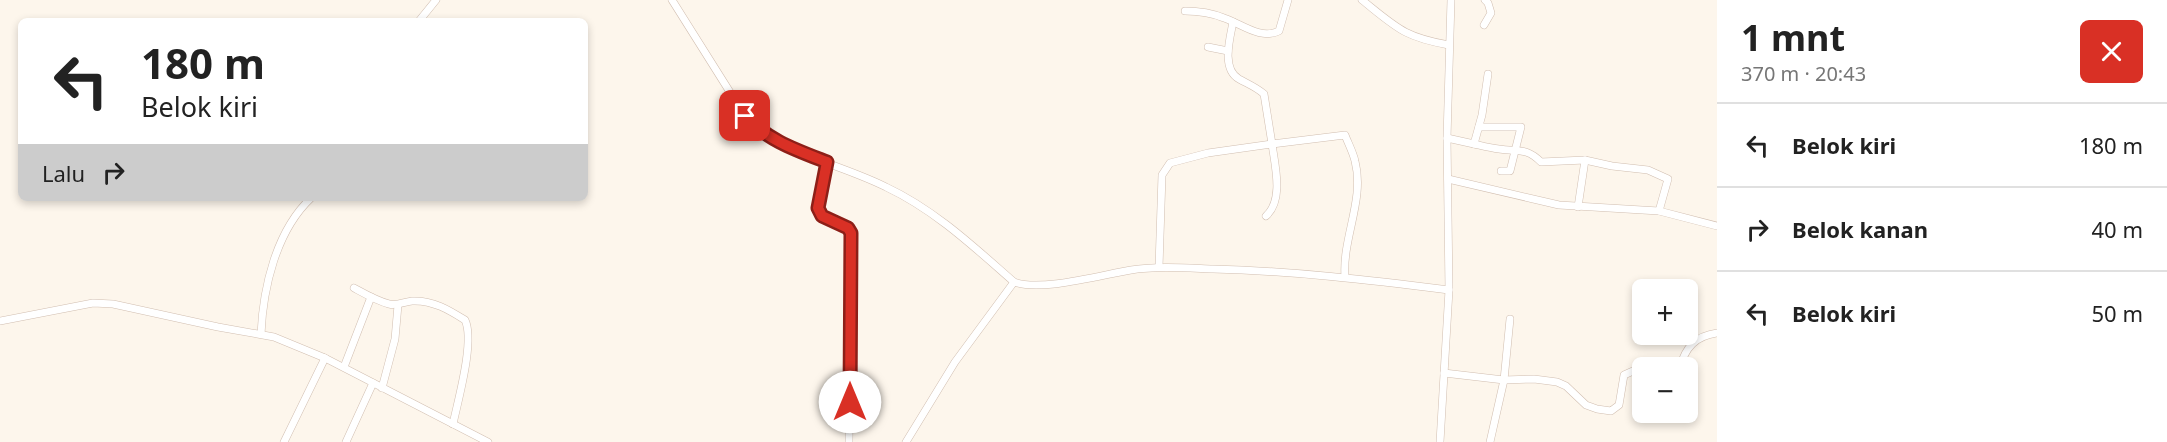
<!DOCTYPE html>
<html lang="id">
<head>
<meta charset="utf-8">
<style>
  :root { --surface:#fff; --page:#f2f2f2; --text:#222; --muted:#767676; --line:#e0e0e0 }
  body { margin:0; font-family:"Noto Sans",sans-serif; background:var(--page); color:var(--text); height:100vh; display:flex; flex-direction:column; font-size:22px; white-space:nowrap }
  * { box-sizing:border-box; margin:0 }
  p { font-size:20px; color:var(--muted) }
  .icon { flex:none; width:33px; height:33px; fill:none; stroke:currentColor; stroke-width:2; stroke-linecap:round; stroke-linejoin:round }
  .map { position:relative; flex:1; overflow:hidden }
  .sheet { display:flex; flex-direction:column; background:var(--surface); width:450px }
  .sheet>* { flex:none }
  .hud { position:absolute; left:18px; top:18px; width:570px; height:183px; border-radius:9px; box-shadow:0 3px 9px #0003; background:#fff; color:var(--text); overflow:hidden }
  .controls { position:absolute; left:1632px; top:279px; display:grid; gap:12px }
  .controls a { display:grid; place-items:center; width:66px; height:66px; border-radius:9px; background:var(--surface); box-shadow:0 3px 9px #0003; font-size:30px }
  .pin { position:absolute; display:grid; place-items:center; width:51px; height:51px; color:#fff; margin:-26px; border-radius:12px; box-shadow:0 3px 9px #0006 }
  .me { position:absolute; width:66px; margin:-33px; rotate:0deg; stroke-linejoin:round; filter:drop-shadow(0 0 4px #0008) }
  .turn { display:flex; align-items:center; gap:21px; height:126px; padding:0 24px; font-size:27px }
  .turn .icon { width:78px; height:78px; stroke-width:2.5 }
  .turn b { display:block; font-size:42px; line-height:51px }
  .then { display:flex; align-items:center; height:57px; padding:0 24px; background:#0003; gap:12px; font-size:22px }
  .round { display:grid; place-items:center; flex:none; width:63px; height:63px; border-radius:9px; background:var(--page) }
  .summary { display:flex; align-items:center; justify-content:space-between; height:102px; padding:0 24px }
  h1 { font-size:36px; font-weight:700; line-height:45px }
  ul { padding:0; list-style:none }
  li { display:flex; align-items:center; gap:18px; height:84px; padding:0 24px; border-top:2px solid var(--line) }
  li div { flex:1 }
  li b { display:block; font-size:22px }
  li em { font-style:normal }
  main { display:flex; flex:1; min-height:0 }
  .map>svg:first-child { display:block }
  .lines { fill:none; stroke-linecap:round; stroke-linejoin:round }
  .street-casing { stroke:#d1beb0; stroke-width:8 }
  .street { stroke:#fff; stroke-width:7 }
  .route-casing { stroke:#8d1f18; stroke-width:15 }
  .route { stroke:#d93025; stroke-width:10 }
</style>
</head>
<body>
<main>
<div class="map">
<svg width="1717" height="442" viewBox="0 0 1717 442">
  <rect width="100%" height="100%" fill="#fdf6ec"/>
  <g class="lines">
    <g class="street-casing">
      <g id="street">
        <path d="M672 0 745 116C780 154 841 164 886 187 935 210 974 247 1014 282 1041 292 1101 275 1131 270 1158 266 1185 268 1213 269 1292 271 1370 280 1449 290"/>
        <path d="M1362 0C1397 28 1404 37 1449 45"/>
        <path d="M1185 11C1199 11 1212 13 1224 18 1242 24 1260 40 1279 31L1288 0"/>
        <path d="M419 21 436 0"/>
        <path d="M1233 22C1230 38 1221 69 1239 79 1248 84 1256 87 1264 94L1272 144 1345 135C1348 143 1353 152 1355 161 1365 200 1342 238 1345 277"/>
        <path d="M1484 25 1491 13 1488 3 1485 0"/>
        <path d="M1208 47 1228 51"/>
        <path d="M1479 127H1521L1510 171H1501"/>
        <path d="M1447 138 1474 144 1482 115 1488 74"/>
        <path d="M1474 144C1483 146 1491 148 1499 149 1518 152 1526 147 1541 162L1585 160 1612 166 1648 170 1668 179 1659 211"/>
        <path d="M827 162 818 208 822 216 848 228 851 233 849 442"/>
        <path d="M1448 179 1559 205 1659 211 1717 226"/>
        <path d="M1578 207 1585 160"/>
        <path d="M1159 267 1162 175 1170 163 1208 153 1272 144C1275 166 1284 200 1266 216"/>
        <path d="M354 288C365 294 377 301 389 304 397 306 404 302 412 301 433 300 449 310 465 320 475 341 458 400 453 424"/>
        <path d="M0 321 93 303 113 304 218 327 274 337 325 358 488 442"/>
        <path d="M261 334C263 288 276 231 311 198"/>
        <path d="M344 367 371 297"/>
        <path d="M1680 368C1685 347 1696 336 1717 333"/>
        <path d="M1444 373 1504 380 1534 379 1557 382 1566 386 1586 405 1597 409 1611 411 1619 405 1624 375 1633 371H1642"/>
        <path d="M382 388 395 339 398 305"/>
        <path d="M284 442 325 358"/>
        <path d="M346 442 373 383"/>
        <path d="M906 442 955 362 1014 282"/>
        <path d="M1440 442 1449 290 1447 138 1451 0"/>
        <path d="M1490 442 1504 380 1510 319"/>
      </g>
    </g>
    <use href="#street" class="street"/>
  </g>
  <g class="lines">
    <g class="route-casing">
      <path id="route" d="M745 116C767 140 796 150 827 162L818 208 822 216 848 228 851 233 850 402"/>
    </g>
    <use href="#route" class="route"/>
  </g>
</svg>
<div class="controls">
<a>+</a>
<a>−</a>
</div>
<div class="pin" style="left:745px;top:116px;background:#d93025"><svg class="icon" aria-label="arrive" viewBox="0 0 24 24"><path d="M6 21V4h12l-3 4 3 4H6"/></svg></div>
<svg class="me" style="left:850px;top:402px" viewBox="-20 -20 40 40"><circle r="19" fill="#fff"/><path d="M0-13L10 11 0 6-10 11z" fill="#d93025"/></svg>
<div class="hud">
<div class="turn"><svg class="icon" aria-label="left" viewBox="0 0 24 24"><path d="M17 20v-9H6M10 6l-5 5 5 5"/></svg><div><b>180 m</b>Belok kiri</div></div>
<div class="then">Lalu<svg class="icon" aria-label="right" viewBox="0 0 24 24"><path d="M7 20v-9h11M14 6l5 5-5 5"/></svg></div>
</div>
</div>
<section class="sheet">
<div class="summary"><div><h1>1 mnt</h1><p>370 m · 20:43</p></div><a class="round" style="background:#d93025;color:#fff"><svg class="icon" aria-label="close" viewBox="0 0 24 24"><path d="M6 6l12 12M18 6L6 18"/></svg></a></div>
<ul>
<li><svg class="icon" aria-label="left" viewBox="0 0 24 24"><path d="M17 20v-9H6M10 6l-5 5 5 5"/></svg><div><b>Belok kiri</b></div><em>180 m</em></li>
<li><svg class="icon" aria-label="right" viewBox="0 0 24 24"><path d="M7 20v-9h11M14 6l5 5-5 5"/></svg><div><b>Belok kanan</b></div><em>40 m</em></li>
<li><svg class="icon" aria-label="left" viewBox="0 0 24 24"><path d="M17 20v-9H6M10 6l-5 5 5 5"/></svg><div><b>Belok kiri</b></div><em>50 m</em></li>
</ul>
</section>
</main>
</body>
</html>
